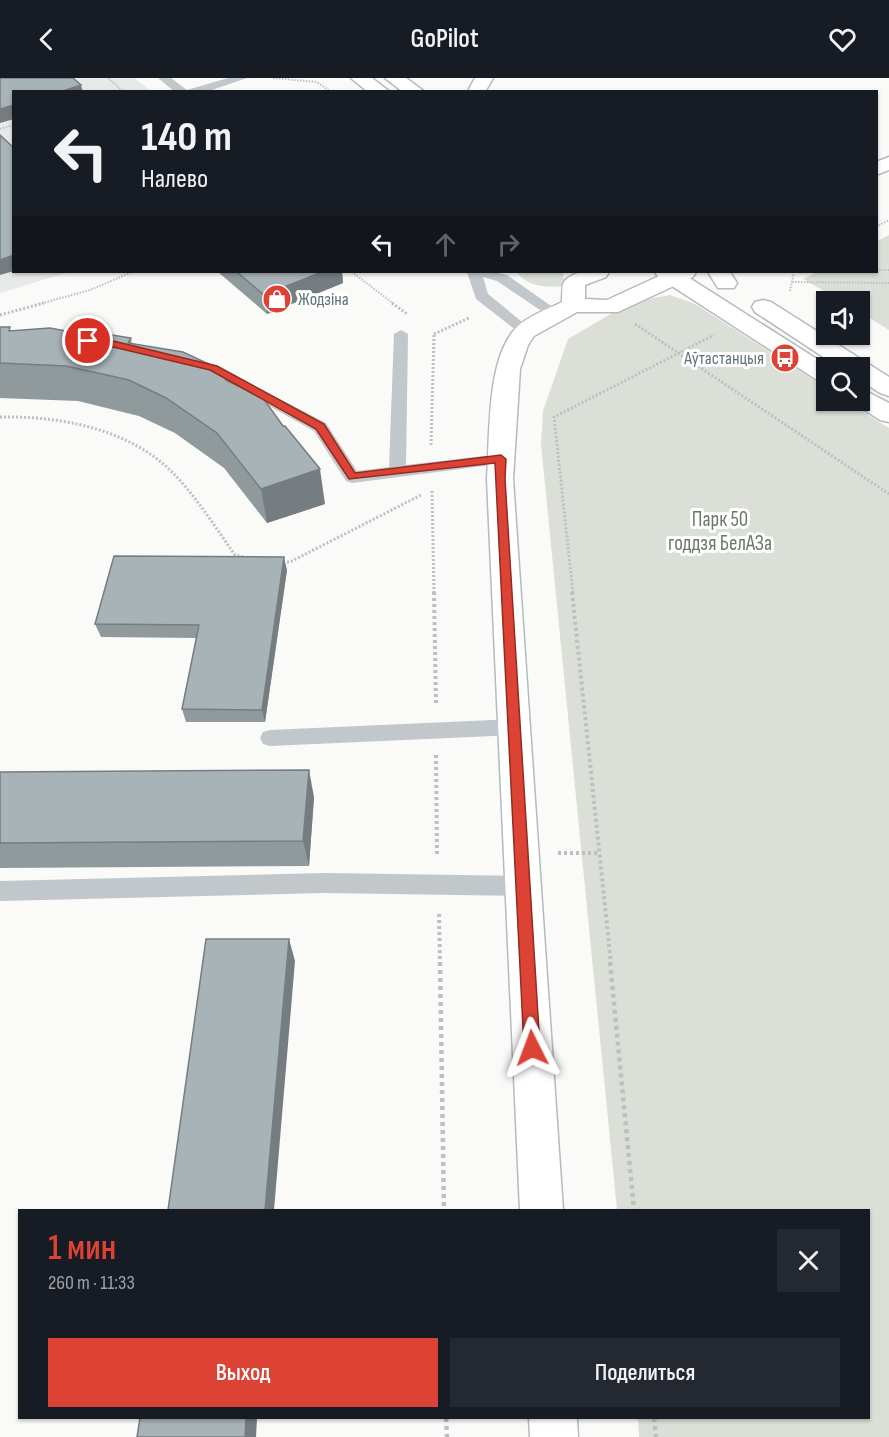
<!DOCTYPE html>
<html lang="ru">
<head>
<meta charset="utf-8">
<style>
  :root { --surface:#171b24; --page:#242831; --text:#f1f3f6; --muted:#9ea1a6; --accent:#dd4334 }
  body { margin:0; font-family:"Sofia Sans Condensed",sans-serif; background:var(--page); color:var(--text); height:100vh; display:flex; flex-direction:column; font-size:22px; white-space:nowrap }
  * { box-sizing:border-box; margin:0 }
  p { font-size:20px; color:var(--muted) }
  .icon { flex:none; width:33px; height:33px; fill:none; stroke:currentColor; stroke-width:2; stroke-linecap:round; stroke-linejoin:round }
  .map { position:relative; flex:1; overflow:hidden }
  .details { position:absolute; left:18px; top:1131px; width:852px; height:210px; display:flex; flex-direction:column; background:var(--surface); border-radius:0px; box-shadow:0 2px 4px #0004 }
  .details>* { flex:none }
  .top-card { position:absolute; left:12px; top:12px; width:866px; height:183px; border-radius:0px; box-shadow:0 2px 4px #0004; background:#171b24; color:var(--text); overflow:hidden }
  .controls { position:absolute; left:816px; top:213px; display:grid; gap:12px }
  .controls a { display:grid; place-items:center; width:54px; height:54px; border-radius:0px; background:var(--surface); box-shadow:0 2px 4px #0004; font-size:30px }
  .pin { position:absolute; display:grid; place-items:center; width:51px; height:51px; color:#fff; margin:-26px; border:3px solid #fff; border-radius:50%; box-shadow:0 2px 6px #0007 }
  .me { position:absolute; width:66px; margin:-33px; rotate:357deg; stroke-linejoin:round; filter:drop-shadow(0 0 4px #0008) }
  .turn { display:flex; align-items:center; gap:21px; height:126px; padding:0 30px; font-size:27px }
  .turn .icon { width:78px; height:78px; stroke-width:2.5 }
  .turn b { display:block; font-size:42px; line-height:51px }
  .lanes { display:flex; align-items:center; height:57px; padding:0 30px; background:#0003; justify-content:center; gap:30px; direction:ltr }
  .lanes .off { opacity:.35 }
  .round { display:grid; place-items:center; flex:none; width:63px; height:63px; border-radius:0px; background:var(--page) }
  .summary { display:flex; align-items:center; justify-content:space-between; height:102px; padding:0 30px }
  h1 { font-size:36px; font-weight:600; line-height:45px; color:var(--accent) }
  .button { display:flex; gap:12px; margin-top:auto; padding:12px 30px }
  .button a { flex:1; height:69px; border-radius:0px; background:var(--accent); color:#fff; font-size:24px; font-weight:600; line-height:69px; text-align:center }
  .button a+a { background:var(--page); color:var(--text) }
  header { display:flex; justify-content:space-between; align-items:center; height:78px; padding:0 30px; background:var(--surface); font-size:27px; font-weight:600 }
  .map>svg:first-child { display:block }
  .built { fill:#e8eae9 }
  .green { fill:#dbdfd7 }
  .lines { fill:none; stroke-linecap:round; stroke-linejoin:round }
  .secondary-casing { stroke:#b4bbbe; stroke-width:3 }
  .primary-casing { stroke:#b5bbbe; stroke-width:3 }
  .path-far3 { stroke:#bcc0c2; stroke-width:2; stroke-dasharray:1.5 1.5; stroke-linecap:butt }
  .path-far2 { stroke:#bcc0c2; stroke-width:3; stroke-dasharray:2 2; stroke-linecap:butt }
  .path-far1 { stroke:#bcc0c2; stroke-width:4; stroke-dasharray:3 3; stroke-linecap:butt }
  .path { stroke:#bcc0c2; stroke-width:4.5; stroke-dasharray:4 4; stroke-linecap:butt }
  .lane { fill:#c1c7ca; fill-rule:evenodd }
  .secondary { fill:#fff; fill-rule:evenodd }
  .primary { fill:#fff; fill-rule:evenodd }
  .wall { fill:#909a9d }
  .shaded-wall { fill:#767d80 }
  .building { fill:#a8b3b7; stroke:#767d80; stroke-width:1.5 }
  .route { fill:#dd4334; stroke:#902c22; stroke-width:1.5 }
  .labels { text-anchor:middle; stroke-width:6; stroke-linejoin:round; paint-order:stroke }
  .far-poi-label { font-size:18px; fill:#61747c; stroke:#fff; text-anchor:start }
  .park-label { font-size:21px; fill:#6b7a65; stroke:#fff }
</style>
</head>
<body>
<header><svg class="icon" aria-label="back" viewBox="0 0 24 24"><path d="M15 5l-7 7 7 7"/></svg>GoPilot<svg class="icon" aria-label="heart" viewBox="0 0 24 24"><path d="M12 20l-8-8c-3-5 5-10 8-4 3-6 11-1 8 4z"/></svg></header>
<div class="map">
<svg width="889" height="1359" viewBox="0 0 889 1359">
  <rect width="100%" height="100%" fill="#fafaf8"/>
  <path class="built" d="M0 0H134L151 13 14 14V194H69L0 215Z"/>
  <g class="green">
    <path d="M889 157V252L860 234V224L842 223 803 201 817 194H876V164Z"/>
    <path d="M517 194H564L563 200 571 207C554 210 528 211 517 194Z"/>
    <path d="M670 217 695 226 826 310V322L846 323 889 350V1359H639L638 1340H868V1132H617L541 366 543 333 568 261 631 224Z"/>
  </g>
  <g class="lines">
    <g class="secondary-casing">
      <g id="secondary">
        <path d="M475 0H493L485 14H471L469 11Z"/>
        <path d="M889 79V92L876 97V84Z"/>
        <path d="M580 194H609L606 199 585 207V221L607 222 668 194H696L693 199 618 234H577L534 258 528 267 520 291 513 401 563 1132H520L487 401C490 359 486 279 517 249 528 238 548 231 562 224 563 204 560 202 580 194Z"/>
        <path d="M529 1340H577L578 1359H530Z"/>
      </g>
    </g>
    <g class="primary-casing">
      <g id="primary">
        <path d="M351 0H372L390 14H368Z"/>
        <path d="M385 0H406L425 14H403Z"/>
        <path d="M655 194H680L831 290H826V304L817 302 658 199Z"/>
        <path d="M708 194H730L737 205 734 210H718Z"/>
        <path d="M763 222 771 224 889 299V318L880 315 860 302V290H840L755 234 752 229 755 224Z"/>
        <path d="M860 310 889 325V344L880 342 851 323 860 322Z"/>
      </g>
    </g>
    <g class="path-far3">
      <path d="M108 0 124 14"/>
      <path d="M273 0 317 4 331 14"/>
      <path d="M0 51 14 47"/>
      <path d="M876 149 889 142"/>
      <path d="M876 192H889"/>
      <path d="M352 194 394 226"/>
      <path d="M792 204 889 205"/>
      <path d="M790 213 794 194"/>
      <path d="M39 226 90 212 132 194"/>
    </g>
    <g class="path-far2">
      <path d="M392 225 407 236"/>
      <path d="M0 237 44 225"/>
      <path d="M635 246 889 416"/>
      <path d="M434 256 469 240"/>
      <path d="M0 339C59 338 127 350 171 393 196 418 215 449 235 477L243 479"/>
      <path d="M431 367 434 256"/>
      <path d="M432 413 434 515"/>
      <path d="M283 484H290L421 417"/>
      <path d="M573 515 554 339 714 257"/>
    </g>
    <g class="path-far1">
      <path d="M434 514 436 625"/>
      <path d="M572 514 611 885"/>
      <path d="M436 677 437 778"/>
      <path d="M558 775H600"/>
      <path d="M439 836 440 885"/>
    </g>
    <g class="path">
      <path d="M440 884 444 1132"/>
      <path d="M610 884 634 1132"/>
      <path d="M446 1340 447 1359"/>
      <path d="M654 1340 656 1359"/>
    </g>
    <g class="lane">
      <path d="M158 0H171L187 12 228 0H247L206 14H175Z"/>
      <path d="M467 194H494L507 197 564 237 557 241 552 240 497 203 483 199 488 216 533 253 526 257 521 256 476 221Z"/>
      <path d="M401 252 408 256 406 387 501 376 507 377 509 381 507 385 352 405 346 403 314 353 199 289 207 284 212 286 326 345 357 393 389 389 394 256Z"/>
      <path d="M514 641 521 643 524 649 521 655 514 657 270 668 263 666 260 660 263 654 270 652Z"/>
      <path d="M324 795 523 798 531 801 534 808 531 815 523 818 324 815 0 823V803Z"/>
    </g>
    <use href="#secondary" class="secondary"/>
    <use href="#primary" class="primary"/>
  </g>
  <g class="wall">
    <path d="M218 194H342L343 205 267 236Z"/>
    <path d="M0 249 11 252 97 259 131 260 132 266 234 305 325 426 267 445 224 390 175 355 139 338 78 323 0 320Z"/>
    <path d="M287 492 265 644H186L182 631 196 560 101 559 95 546Z"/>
    <path d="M0 694 314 719 309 788 0 790Z"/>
  </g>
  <g class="shaded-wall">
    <path d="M81 7 83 14H60Z"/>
    <path d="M14 27V41L0 45V31Z"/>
    <path d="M14 177V193L0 197V182Z"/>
    <path d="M322 194H342L343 205 267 236 264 217Z"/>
    <path d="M232 297 239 332 226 302Z"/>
    <path d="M320 391 325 426 267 445 261 411Z"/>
    <path d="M284 479 287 492 265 644 262 632Z"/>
    <path d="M309 692 314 719 309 788 303 763Z"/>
    <path d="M289 861 295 883 274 1132H265Z"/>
    <path d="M246 1340H257L256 1359H245Z"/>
  </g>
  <g class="building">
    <path d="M0 0H73L81 7 60 14H14V27L0 31Z"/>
    <path d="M0 57 14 70V177L0 182Z"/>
    <path d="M237 194H322L264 217Z"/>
    <path d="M0 249H10L9 253 50 250 97 259 100 255 131 260 128 265 183 274 232 297 226 302 263 320 283 348H285L320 391 261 411 217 355 166 320 129 302 66 288 0 285Z"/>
    <path d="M114 478 284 479 262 632 182 631 199 547 95 546Z"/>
    <path d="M309 692 303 763 0 765V694Z"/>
    <path d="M206 861H289L265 1132H168Z"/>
    <path d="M140 1340H246L245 1359H137Z"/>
  </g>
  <path class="route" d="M88 260 109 262 217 288 324 346 355 395 501 377 506 381 505 401 540 970 538 976 532 979 526 976 524 970 495 385 349 401 316 351 210 292 109 268 84 265 83 263Z"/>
  <defs>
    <g id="shop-disc" transform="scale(1.5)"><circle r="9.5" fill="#dd4334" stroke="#fff"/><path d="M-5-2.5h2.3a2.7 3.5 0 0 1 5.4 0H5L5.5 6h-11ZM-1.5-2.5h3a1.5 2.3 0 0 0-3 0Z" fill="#fff"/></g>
    <g id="bus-disc" transform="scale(1.5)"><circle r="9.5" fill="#dd4334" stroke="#fff"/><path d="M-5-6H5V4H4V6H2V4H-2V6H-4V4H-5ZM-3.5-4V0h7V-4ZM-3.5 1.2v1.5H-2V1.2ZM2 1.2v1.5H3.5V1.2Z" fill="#fff"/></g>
  </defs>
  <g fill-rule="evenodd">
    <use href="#shop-disc" x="277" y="221"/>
    <use href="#bus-disc" x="785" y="280"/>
  </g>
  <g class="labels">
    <g class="far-poi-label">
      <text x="298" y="227">Жодзіна</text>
      <text x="764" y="286" text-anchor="end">Аўтастанцыя</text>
    </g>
    <g class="park-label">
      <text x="720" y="448">Парк 50<tspan x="720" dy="24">годдзя БелАЗа</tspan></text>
    </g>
  </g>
</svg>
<div class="controls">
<a><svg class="icon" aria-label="sound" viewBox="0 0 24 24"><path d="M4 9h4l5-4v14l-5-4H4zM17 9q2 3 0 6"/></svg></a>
<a><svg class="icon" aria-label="search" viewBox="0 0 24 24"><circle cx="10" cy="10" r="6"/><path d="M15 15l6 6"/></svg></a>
</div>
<div class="pin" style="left:88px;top:263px;background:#d93025"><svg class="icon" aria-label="arrive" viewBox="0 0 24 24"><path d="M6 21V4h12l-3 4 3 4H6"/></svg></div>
<svg class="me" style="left:532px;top:970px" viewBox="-20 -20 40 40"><path d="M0-17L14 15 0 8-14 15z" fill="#dd4334" stroke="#fff" stroke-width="4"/></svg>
<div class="top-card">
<div class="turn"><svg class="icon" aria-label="left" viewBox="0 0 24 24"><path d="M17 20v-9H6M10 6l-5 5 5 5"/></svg><div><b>140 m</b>Налево</div></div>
<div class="lanes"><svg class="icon" aria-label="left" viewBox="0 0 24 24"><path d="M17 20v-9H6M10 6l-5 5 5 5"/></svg><svg class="icon off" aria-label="ahead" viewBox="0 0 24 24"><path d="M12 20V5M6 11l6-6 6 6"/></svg><svg class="icon off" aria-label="right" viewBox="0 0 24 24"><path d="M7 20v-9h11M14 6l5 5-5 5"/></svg></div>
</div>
<section class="details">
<div class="summary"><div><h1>1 мин</h1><p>260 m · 11:33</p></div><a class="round"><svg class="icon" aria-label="close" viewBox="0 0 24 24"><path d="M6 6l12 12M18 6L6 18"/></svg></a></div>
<div class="button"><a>Выход</a><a>Поделиться</a></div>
</section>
</div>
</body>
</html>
